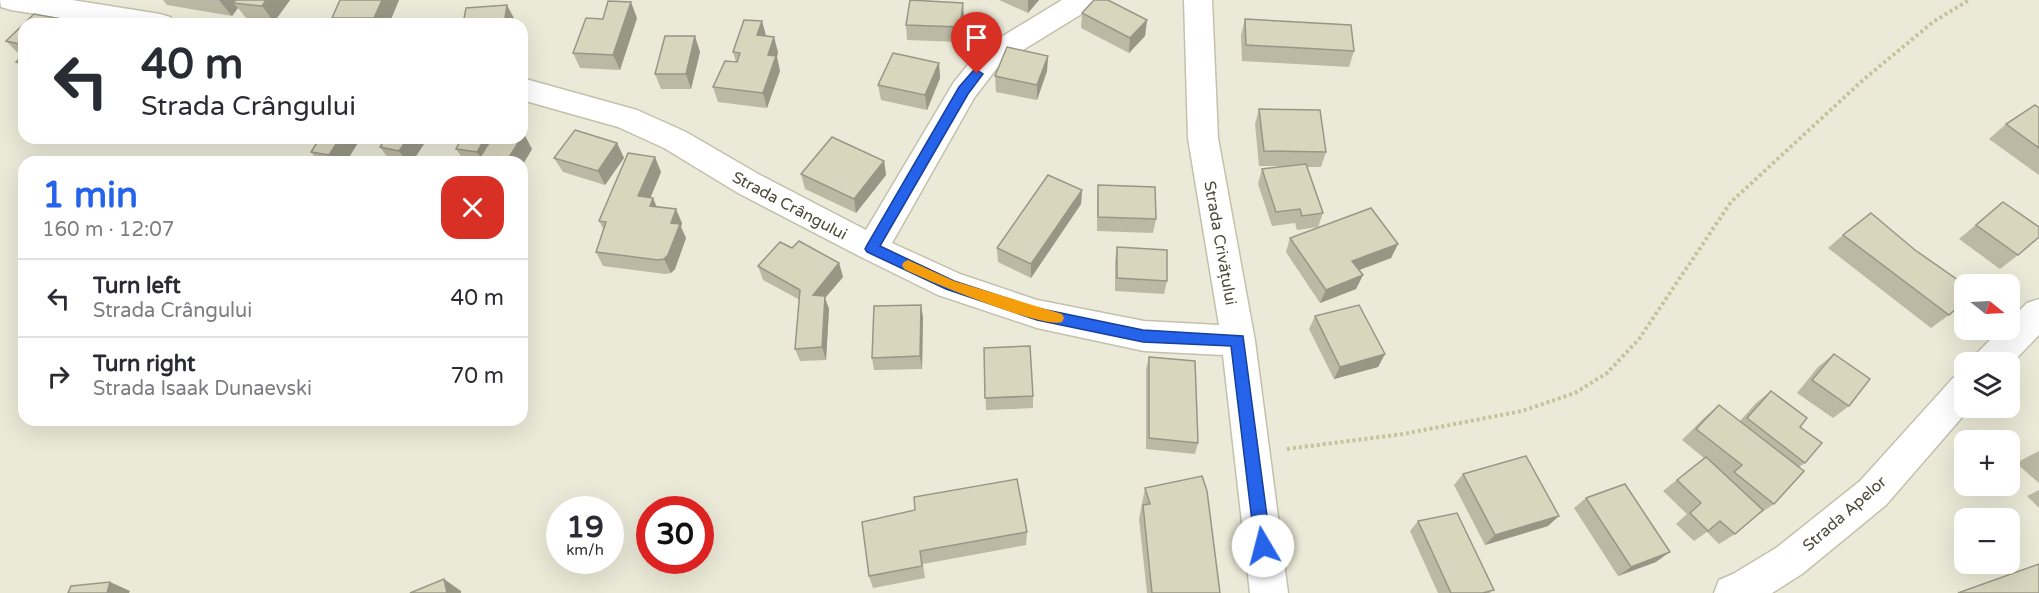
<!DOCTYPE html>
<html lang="en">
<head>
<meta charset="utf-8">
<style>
  :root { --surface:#fff; --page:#f7f7f7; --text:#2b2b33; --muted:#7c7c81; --line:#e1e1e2; --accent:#2563eb }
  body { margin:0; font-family:"Varela Round",sans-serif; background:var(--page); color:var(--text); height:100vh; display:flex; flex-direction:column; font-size:22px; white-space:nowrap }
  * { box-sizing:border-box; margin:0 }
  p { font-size:20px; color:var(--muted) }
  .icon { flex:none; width:33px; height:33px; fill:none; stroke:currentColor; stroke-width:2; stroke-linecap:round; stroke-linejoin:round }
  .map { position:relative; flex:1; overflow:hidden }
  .panel { position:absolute; left:18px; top:156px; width:510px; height:270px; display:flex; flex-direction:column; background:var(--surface); border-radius:18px; box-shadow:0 6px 24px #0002 }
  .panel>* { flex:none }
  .hud { position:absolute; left:18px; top:18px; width:510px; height:126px; border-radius:18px; box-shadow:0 6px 24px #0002; background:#fff; color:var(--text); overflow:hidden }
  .needle { width:39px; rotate:108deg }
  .buttons { position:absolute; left:1954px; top:274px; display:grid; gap:12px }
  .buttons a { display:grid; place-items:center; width:66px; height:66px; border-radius:12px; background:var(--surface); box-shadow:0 6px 24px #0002; font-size:30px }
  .speed { position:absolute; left:546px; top:496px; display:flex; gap:12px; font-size:30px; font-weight:700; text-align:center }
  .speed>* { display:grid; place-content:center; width:78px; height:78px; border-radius:50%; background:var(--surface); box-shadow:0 6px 24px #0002; line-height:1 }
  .speed small { font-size:15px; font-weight:400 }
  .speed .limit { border:9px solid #d22; background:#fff; color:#111 }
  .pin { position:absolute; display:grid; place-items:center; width:51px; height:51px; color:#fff; margin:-62px -26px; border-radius:50% 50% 50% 0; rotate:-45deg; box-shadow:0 0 6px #0007 }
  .pin .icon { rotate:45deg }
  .me { position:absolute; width:66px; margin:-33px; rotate:352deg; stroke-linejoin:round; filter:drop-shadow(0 0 4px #0008) }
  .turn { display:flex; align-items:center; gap:21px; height:126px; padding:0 24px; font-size:27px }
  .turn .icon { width:78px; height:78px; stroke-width:2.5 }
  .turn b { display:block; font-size:42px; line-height:51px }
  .round { display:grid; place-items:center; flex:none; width:63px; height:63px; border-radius:18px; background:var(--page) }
  .head { display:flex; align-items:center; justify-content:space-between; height:102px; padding:0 24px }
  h1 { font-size:36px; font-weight:700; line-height:45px; color:var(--accent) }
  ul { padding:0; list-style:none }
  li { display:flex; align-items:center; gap:18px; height:78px; padding:0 24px; border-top:2px solid var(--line) }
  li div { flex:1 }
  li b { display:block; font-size:22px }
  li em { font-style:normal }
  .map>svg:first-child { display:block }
  .residential { fill:#ebead8; fill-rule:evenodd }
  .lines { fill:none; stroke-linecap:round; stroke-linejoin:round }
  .street-casing { stroke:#c3c1ab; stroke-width:3 }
  .path { stroke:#c6c39b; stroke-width:4; stroke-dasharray:3 3; stroke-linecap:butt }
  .street { fill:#fff; fill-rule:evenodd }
  .wall { fill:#bbb8a3 }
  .shaded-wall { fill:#989685 }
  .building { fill:#d9d6be; stroke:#989685; stroke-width:1.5 }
  .route { fill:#2563eb; stroke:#184099; stroke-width:1.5 }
  .slow { fill:#f59e0b }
  .labels { text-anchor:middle; stroke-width:6; stroke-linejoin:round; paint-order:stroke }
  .street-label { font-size:16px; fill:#4b4937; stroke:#fff }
</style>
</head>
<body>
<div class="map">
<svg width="2039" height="593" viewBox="0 0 2039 593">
  <rect width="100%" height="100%" fill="#f6f6ea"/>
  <path class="residential" d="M0 0H2039V593H0ZM24 24H522V138H24ZM24 162H522V420H24ZM1965 285H2010V330H1965ZM1965 363H2010V408H1965ZM1965 441H2010V486H1965ZM560 510H610V561H560ZM650 510H700V561H650ZM1965 519H2010V564H1965Z"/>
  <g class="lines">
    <g class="street-casing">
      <g id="street">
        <path d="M0 0H72L160 14 170 17 174 24H98L11 10 1 7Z"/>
        <path d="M1062 0H1097L1093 7 1000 64 974 98 892 243 960 274 1037 300 1144 321 1219 325 1188 138 1184 0H1212L1218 138 1255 341 1288 593H1250L1223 355 1144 351 1037 328 938 295 861 257 738 193 664 148 618 127 522 100V78L637 110 686 132 760 175 866 230 954 82 980 50Z"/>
        <path d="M2039 299V335L2010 365V363H1973L1978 352 2000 330H2010V320L2027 303Z"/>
        <path d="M1965 374V408H1970L1886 505 1802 574 1772 593H1714L1719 580 1733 574 1776 548 1860 481 1953 378Z"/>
      </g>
    </g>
    <path class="path" d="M1287 449 1403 434 1522 411 1575 393 1607 373 1639 339 1731 202 1863 80 1933 22 1969 0"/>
    <use href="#street" class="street"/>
  </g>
  <g class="wall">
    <path d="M163 0H290L274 22 246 18 238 8 232 16 167 5Z"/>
    <path d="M340 0H399L389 24H337L332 18Z"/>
    <path d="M999 0H1039L1028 13Z"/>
    <path d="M1082 13 1147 20 1145 36 1129 53 1081 28Z"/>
    <path d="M637 18 620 70 580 68 573 53Z"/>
    <path d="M964 18 961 42 907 40 906 25Z"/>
    <path d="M1245 19 1354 51 1349 67 1242 61 1241 35Z"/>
    <path d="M762 21 766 36 778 52 777 57 780 71 767 108 718 102 713 87 736 62 733 52Z"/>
    <path d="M24 24V70L16 62 21 56 6 41Z"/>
    <path d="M700 52 691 89H661L655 74Z"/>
    <path d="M1048 56 1047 71 1037 100 996 92 995 76Z"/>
    <path d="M939 63 940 78 927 110 881 100 878 85Z"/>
    <path d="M2039 108V175L1989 139 2006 124Z"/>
    <path d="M1259 109 1326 152 1321 167H1307L1323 213 1318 227 1297 230 1295 223 1272 226 1258 184 1262 169 1289 166H1259L1255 124Z"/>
    <path d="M524 134 532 149 522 166V162H465L456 149Z"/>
    <path d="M320 138H361L346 162H319L311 152Z"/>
    <path d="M386 138H428L412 162H391L380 147Z"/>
    <path d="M617 143 624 158 605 185 563 172 554 158Z"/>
    <path d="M884 161 886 175 856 213 805 189 801 174Z"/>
    <path d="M661 172 650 198H653L657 207 682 223 681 227 686 238 675 269 671 273 665 274 603 266 596 252 604 230 599 221Z"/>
    <path d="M1098 185 1156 219 1153 233 1097 231V200Z"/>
    <path d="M1082 190 1081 204 1031 278 998 262 997 248Z"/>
    <path d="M2003 202 2018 255 2000 269 1959 239Z"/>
    <path d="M1843 235 1949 315 1931 328 1828 248Z"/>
    <path d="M1290 238 1398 244 1391 258 1359 270 1363 275 1356 289 1320 303 1286 252Z"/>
    <path d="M1117 247 1167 281 1164 294 1115 291V261Z"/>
    <path d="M792 248 839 263 843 277 825 298 829 309 826 360 800 361 795 349 800 300 763 280 758 266Z"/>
    <path d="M921 305 923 318 922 369 874 370 872 358Z"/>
    <path d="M1315 316 1385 354 1378 367 1334 379 1309 329Z"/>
    <path d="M984 348 1033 396V408L986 410Z"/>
    <path d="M1834 354 1849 406 1833 418 1797 393 1818 367Z"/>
    <path d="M1149 357 1198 443 1195 454 1146 449V369Z"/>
    <path d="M1771 391 1800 427 1805 463 1799 467 1774 504 1758 515 1735 534 1719 544 1707 532 1694 541 1676 524 1687 514 1663 491 1704 458 1682 440 1705 417 1719 405 1740 421 1756 403Z"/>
    <path d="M2039 451V483L2016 463Z"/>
    <path d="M1463 474 1548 526 1485 545 1454 485Z"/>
    <path d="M1145 488 1220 593H1147L1139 519Z"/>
    <path d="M2039 490V508L2027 496Z"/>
    <path d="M1586 498 1656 562 1618 576 1574 508Z"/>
    <path d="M1418 521 1491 593H1438L1410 531Z"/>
    <path d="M862 522 1027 532 1026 545 923 564 925 578 873 588 869 576Z"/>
  </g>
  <g class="shaded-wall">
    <path d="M219 0H244L233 3 238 8 232 16Z"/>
    <path d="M266 0H290L274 22 262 6Z"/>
    <path d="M382 0H399L389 24H378L374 18Z"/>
    <path d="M1028 0H1039L1028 13Z"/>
    <path d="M631 2 637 18 620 70 613 55Z"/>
    <path d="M963 3 964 18 961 42 960 27Z"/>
    <path d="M507 5 515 20V24H504Z"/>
    <path d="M1147 20 1145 36 1129 53 1130 38Z"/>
    <path d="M762 21 766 36 757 35Z"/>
    <path d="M695 36 700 52 691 89 686 74Z"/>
    <path d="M774 37 778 52 777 57 780 71 767 108 763 93 768 55Z"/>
    <path d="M1048 56 1047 71 1037 100V85Z"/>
    <path d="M939 63 940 78 927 110 925 95Z"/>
    <path d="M524 134 532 149 522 166V162H506Z"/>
    <path d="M340 138H361L346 162H335L329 155Z"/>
    <path d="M408 138H428L412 162H407L399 151Z"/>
    <path d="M485 138H503L483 162 477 152Z"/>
    <path d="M617 143 624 158 605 185 598 171Z"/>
    <path d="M655 157 661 172 645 211 638 196Z"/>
    <path d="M884 161 886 175 856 213 854 199Z"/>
    <path d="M1082 190 1081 204 1031 278V264Z"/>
    <path d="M653 198 659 213 650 206Z"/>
    <path d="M676 209 682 223 681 227 686 238 675 269 671 273 664 259 671 223Z"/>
    <path d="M1398 244 1391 258 1346 275 1352 261Z"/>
    <path d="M839 263 843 277 825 298 829 309 826 360 822 347 813 295Z"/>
    <path d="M1363 275 1356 289 1320 303 1326 290Z"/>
    <path d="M921 305 923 318 922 369 920 356Z"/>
    <path d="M1385 354 1378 367 1334 379 1340 367Z"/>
    <path d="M1559 516 1548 526 1485 545 1495 535Z"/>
    <path d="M1670 552 1656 562 1618 576 1631 567Z"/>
    <path d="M444 579 461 591V593H447Z"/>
    <path d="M110 582 130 591 129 593H107Z"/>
  </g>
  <g class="building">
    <path d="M236 0H266L262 6 233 3Z"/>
    <path d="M340 0H382L374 18H332Z"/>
    <path d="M910 0 963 3 960 27 906 25Z"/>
    <path d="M1094 0H1108L1147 20 1130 38 1082 13Z"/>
    <path d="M608 1 631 2 613 55 573 53 586 18 603 19Z"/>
    <path d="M507 5 504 24H463L466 8Z"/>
    <path d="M34 14 77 22 75 24H24V45L6 41Z"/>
    <path d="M1245 19 1351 25 1354 51 1246 45Z"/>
    <path d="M744 20 762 21 757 35 774 37 768 55 776 56 763 93 713 87 725 61 737 62 740 53 733 52Z"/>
    <path d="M665 36H695L686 74H655Z"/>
    <path d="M1007 47 1048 56 1037 85 995 76Z"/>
    <path d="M893 53 939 63 925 95 878 85Z"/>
    <path d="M24 54V64L16 62Z"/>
    <path d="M2035 105 2039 108V148L2006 124Z"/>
    <path d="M1259 109 1320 110 1326 152 1264 151Z"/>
    <path d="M575 130 617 143 598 171 554 158Z"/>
    <path d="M832 137 884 161 854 199 801 174Z"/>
    <path d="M320 138H340L329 155 311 152Z"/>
    <path d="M386 138H408L399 151 380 147Z"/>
    <path d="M462 138H485L477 152 456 149Z"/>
    <path d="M492 138H521L506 162H477Z"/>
    <path d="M628 153 655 157 638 196 653 198 650 206 676 209 671 223 680 224 668 255 664 259 658 260 596 252 606 222 599 221Z"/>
    <path d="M1306 164 1323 213 1302 216 1300 209 1276 212 1262 169Z"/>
    <path d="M1048 175 1082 190 1031 264 997 248Z"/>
    <path d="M1098 185 1155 187 1156 219 1098 217Z"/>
    <path d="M2003 202 2039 227V237L2018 255 1976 225Z"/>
    <path d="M1371 208 1398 244 1352 261 1363 275 1326 290 1290 238Z"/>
    <path d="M1871 213 1915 250 1965 285V301L1949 315 1843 235Z"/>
    <path d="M799 241 839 263 813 295 825 296 822 347 795 349 800 290 758 266 780 242 792 248Z"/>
    <path d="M1117 247 1167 250V281L1117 278Z"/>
    <path d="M921 305 920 356 872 358 874 306Z"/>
    <path d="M1359 305 1385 354 1340 367 1315 316Z"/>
    <path d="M1030 346 1033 396 985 398 984 348Z"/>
    <path d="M1834 354 1870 379 1849 406 1812 380Z"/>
    <path d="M1149 357 1195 361 1198 443 1149 438Z"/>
    <path d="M1771 391 1807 418 1800 427 1822 443 1805 463 1747 418Z"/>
    <path d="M1719 405 1804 471 1774 504 1734 472 1742 465 1696 429Z"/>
    <path d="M1526 456 1559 516 1495 535 1463 474Z"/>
    <path d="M1706 457 1763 510 1735 534 1720 521 1708 531 1690 513 1701 503 1677 480Z"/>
    <path d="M1202 476 1207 491 1220 593H1152L1143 505 1150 504 1145 488Z"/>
    <path d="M1017 479 1027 532 920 551 922 566 869 576 862 522 915 510 914 497Z"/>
    <path d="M1625 484 1670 552 1631 567 1586 498Z"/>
    <path d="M1457 513 1494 590 1483 593H1451L1418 521Z"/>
    <path d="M2039 564V593H1958Z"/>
    <path d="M444 579 447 593H410Z"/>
    <path d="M110 582 107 593H68L71 586Z"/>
  </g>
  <path class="route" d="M977 70 983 74 968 94 880 246 954 281 1037 308 1143 330 1243 336 1271 546 1268 551 1263 553 1258 551 1255 546 1231 346 1143 342 1037 320 946 289 867 252 865 249 867 245 959 87 973 71Z"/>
  <path class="slow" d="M908 260 954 281 1062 314 1064 318 1062 322C1042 329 928 281 904 269L902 265 904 262Z"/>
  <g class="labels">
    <g class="street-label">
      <text transform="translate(790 205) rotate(28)" y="6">Strada Crângului</text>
      <text transform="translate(1221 243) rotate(80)" y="6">Strada Crivățului</text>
      <text transform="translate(1844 513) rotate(-41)" y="6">Strada Apelor</text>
    </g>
  </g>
</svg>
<div class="buttons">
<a><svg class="needle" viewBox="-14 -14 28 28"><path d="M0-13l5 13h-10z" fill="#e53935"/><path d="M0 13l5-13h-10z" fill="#7c7c81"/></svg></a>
<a><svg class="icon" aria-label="layers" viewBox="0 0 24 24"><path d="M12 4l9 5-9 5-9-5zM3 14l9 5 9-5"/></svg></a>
<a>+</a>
<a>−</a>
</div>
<div class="speed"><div>19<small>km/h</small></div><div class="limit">30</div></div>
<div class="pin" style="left:977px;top:74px;background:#d93025"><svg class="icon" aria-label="arrive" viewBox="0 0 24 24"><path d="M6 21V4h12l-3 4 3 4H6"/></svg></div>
<svg class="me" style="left:1263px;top:546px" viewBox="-20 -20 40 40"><circle r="19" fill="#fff"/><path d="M0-13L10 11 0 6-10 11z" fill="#2563eb"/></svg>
<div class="hud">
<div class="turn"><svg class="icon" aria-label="left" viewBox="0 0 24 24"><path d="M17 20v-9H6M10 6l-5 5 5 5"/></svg><div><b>40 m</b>Strada Crângului</div></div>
</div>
<section class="panel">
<div class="head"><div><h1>1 min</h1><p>160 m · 12:07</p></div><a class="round" style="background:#d93025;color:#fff"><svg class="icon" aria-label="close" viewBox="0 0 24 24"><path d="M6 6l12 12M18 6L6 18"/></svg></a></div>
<ul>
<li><svg class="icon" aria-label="left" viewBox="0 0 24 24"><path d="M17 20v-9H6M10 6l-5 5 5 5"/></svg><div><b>Turn left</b><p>Strada Crângului</p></div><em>40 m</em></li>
<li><svg class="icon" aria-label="right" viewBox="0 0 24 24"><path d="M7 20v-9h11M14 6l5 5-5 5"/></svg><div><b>Turn right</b><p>Strada Isaak Dunaevski</p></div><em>70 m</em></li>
</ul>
</section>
</div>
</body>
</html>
